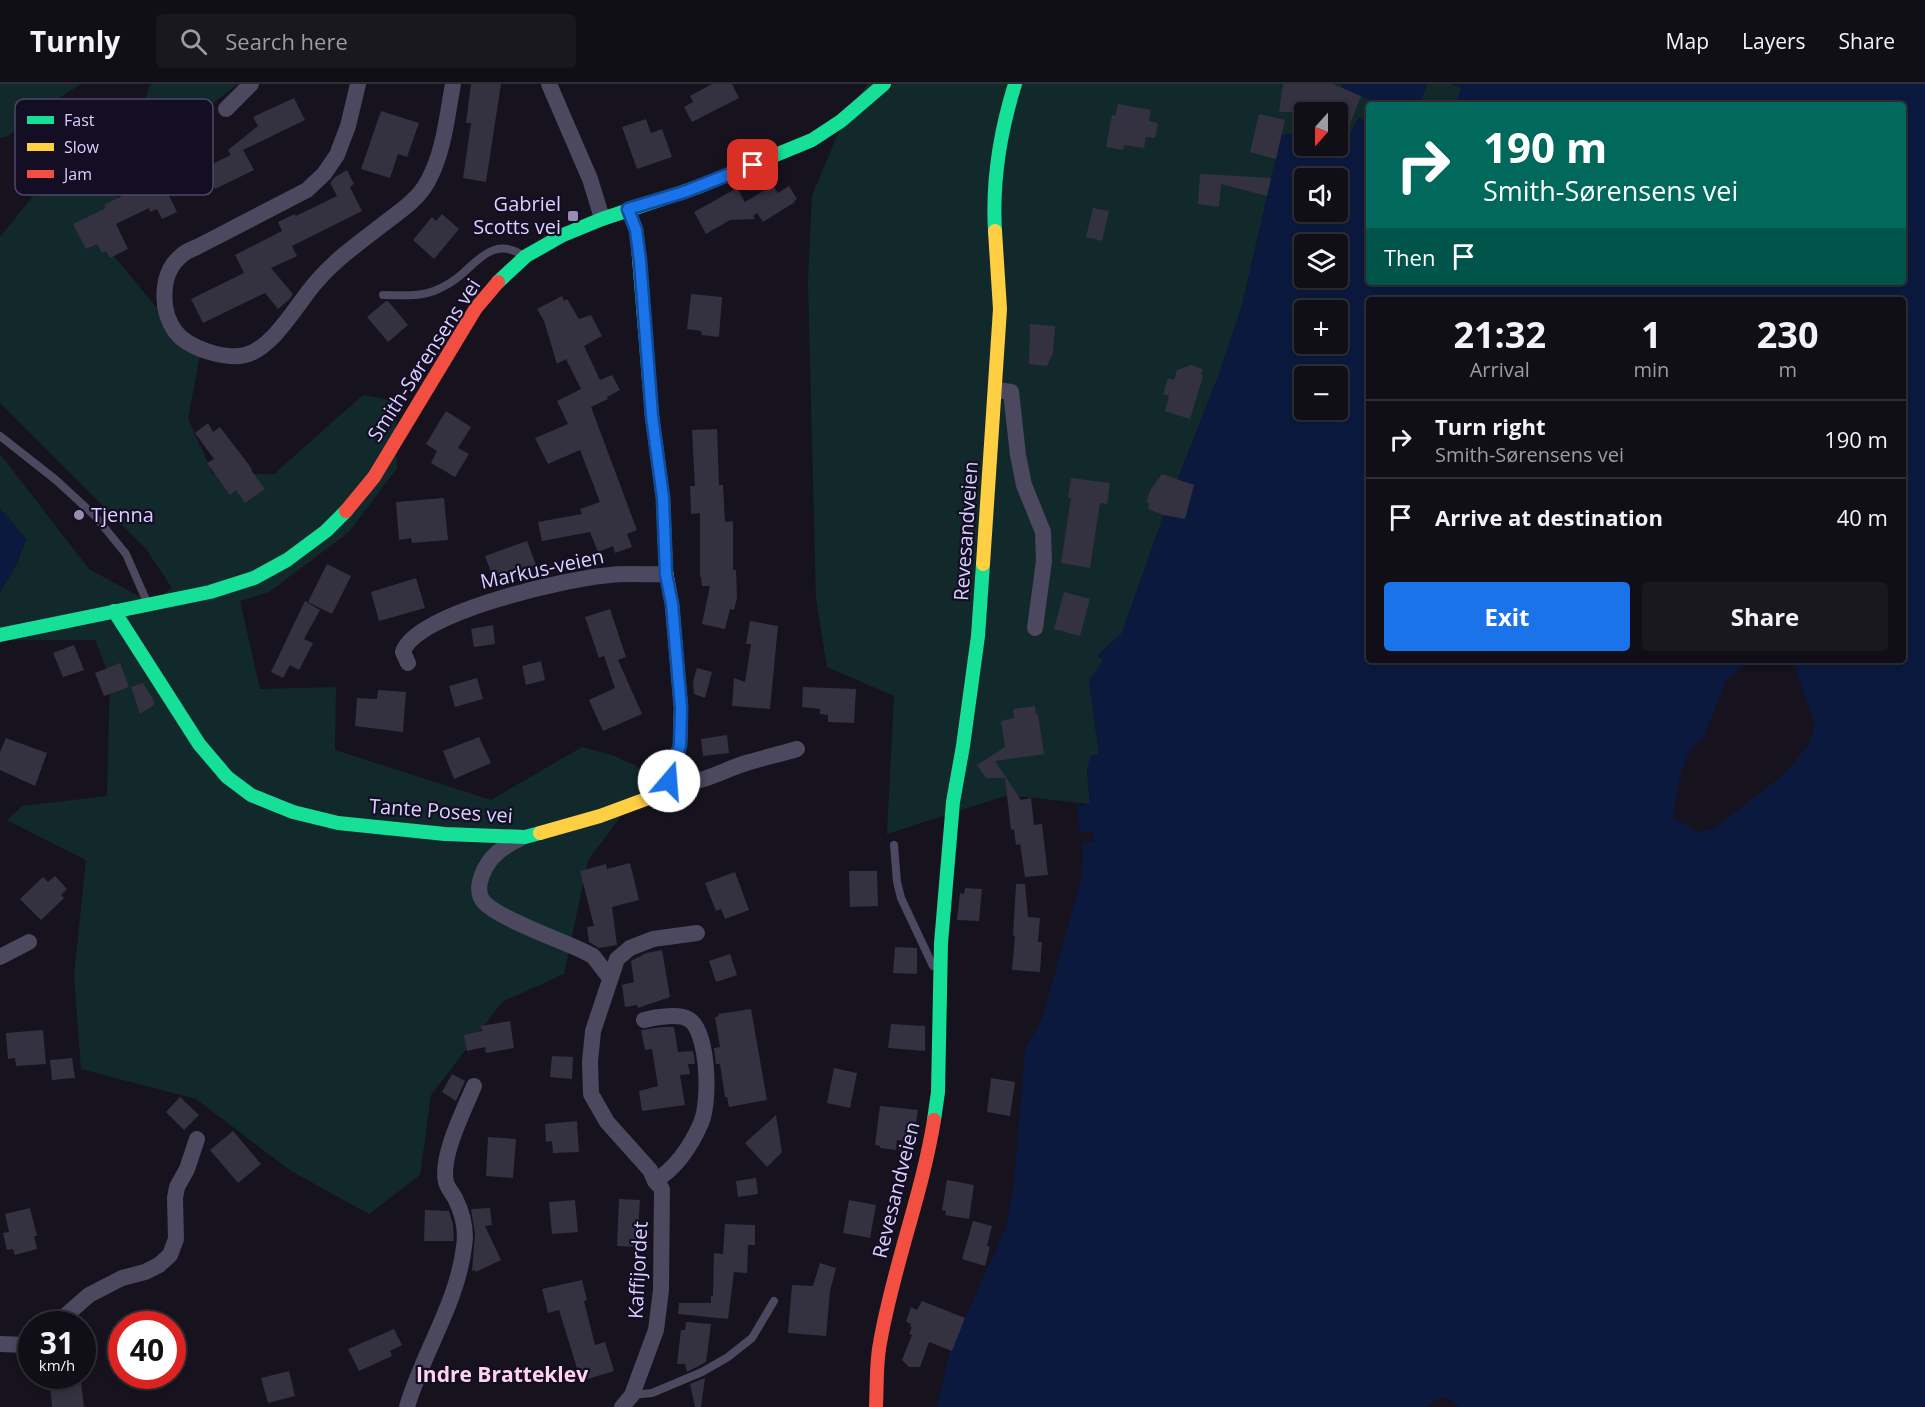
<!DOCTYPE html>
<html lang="en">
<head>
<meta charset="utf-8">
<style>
  :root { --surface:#100e16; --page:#19171f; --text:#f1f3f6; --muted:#9c9ca1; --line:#302e35; --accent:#1a73e8 }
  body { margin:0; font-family:"Open Sans",sans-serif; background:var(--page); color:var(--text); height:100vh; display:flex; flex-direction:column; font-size:22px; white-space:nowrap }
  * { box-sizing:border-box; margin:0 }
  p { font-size:20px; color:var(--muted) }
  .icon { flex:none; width:33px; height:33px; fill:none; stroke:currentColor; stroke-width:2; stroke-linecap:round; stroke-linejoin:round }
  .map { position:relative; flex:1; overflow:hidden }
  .sheet { position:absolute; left:1366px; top:213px; width:540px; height:366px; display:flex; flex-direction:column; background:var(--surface); border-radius:6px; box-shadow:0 3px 9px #0003,0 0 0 2px var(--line) }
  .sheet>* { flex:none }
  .hud { position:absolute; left:1366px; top:18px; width:540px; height:183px; border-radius:6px; box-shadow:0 3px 9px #0003,0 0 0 2px var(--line); background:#00695c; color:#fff; overflow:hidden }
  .needle { width:39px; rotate:201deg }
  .tools { position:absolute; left:1294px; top:18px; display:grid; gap:12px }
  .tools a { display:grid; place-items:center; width:54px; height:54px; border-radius:6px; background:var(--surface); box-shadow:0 3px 9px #0003,0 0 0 2px var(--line); font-size:30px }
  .speed { position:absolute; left:18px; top:1227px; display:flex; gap:12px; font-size:30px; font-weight:700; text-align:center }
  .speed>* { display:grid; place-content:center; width:78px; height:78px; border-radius:50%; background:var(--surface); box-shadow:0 3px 9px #0003,0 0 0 2px var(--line); line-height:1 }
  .speed small { font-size:15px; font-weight:400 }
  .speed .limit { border:9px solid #d22; background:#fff; color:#111 }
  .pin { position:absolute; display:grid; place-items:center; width:51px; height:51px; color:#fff; margin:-26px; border-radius:12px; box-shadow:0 3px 9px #0006 }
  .me { position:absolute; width:66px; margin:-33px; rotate:18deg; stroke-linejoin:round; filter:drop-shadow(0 0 4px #0008) }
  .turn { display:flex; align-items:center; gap:21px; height:126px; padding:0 18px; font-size:27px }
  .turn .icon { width:78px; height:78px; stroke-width:2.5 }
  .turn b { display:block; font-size:42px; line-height:51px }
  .then { display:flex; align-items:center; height:57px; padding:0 18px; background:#0003; gap:12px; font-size:22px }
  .eta { display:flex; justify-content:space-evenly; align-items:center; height:102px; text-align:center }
  .eta b { font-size:36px; font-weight:700; line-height:42px }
  .button { display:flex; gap:12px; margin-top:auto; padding:12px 18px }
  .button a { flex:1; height:69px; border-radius:6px; background:var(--accent); color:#fff; font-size:24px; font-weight:700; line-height:69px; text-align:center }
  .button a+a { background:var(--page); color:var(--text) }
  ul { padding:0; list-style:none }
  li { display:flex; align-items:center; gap:18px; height:78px; padding:0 18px; border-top:2px solid var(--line) }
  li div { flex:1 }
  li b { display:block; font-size:22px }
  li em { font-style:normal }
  header { display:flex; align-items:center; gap:36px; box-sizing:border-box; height:84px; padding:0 30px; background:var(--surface); border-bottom:2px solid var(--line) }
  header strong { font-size:28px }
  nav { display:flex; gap:33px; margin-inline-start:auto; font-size:21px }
  .search { width:420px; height:54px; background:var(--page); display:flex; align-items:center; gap:15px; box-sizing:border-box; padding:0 21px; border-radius:6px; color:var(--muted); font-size:22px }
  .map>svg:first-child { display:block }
  .green { fill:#12292b }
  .water { fill:#0b193e; fill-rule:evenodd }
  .building { fill:#343141 }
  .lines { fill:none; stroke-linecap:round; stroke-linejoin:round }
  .lane { stroke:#4b485f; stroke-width:8 }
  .street { stroke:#4b485f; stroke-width:16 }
  .fast { stroke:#16e098; stroke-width:14 }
  .slow { stroke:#ffcf43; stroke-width:14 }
  .jam { stroke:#f24e42; stroke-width:14 }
  .route-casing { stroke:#114b97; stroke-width:15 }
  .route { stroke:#1a73e8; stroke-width:10 }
  .poi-dot { fill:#958eb0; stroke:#130e23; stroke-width:2 }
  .labels { text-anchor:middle; stroke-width:4.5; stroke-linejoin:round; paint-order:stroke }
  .poi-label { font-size:20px; fill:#dad1ff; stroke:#130e23; text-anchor:end }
  .street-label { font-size:20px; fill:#dad1ff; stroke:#130e23 }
  .neighbourhood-label { font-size:21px; font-weight:bold; fill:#ffd3ec; stroke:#130e23 }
  .key { fill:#130e23; stroke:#4f4865; stroke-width:1.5 }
  .key-label { font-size:16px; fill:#dad1ff }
</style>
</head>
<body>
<header>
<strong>Turnly</strong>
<div class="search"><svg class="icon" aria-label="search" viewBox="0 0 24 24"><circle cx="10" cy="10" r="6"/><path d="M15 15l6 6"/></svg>Search here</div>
<nav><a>Map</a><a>Layers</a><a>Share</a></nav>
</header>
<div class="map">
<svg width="1925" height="1323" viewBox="0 0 1925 1323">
  <rect width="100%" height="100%" fill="#16131e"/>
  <g class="green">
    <path d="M0 0H81L35 30 8 52 0 54Z"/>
    <path d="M151 0H238L156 63 92 146 163 231 200 271 188 335 213 390H274L363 311 396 317 397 384 349 448 269 508 240 517 260 605 336 603 335 666 491 716 582 663 615 672 653 690 588 776 564 890 502 918 431 1011 420 1091 369 1130 291 1087 196 1015 81 985 74 891 86 776 7 736 22 722 107 712 110 593 95 556H0V508L17 480 26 455 0 424V370L89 485 151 519 172 504 146 465 0 319V153L52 89 145 14Z"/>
    <path d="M868 0H1343L1342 4 1383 21H1370L1369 39 1359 34 1340 66 1329 62H1338V28H1305V46L1281 52 1242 222 1219 290 1164 430 1122 549 1097 572 1104 575 1089 597 1099 670 1087 687 1090 720 1008 711 887 750 894 612 827 583 816 515 808 197 812 112 847 28Z"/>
    <path d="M1427 0H1451L1461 4 1456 21H1419Z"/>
  </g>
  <g class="water">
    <path d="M1343 0H1427L1419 21H1383L1342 4Z"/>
    <path d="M1451 0H1925V1319L1923 1323H1459C1447 1310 1440 1311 1427 1323H937L950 1266 1006 1144 1014 1099 1025 965 1042 935 1081 796 1083 778 1082 759 1094 757 1093 748H1080L1077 722 1090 720 1087 687 1090 672 1099 670 1089 597 1104 575 1097 573 1122 549 1164 430 1219 290 1242 222 1281 51 1305 46V62H1329L1340 66 1359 34 1369 39 1370 198H1904V21H1456L1461 4ZM1305 94H1338V128H1305ZM1305 160H1338V194H1305ZM1370 216H1904V576H1792L1815 641 1808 662 1783 691 1716 743 1700 749 1673 734 1680 691 1690 666 1704 653 1726 596 1751 576H1370ZM1305 226H1338V260H1305ZM1305 292H1338V326H1305Z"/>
    <path d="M0 424 26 455 17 480 0 508Z"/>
  </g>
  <g class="building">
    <path d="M471 0H501L486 98 463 94 471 39H466Z"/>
    <path d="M712 0H732L739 14 692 38 684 23 693 18 690 12Z"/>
    <path d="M1283 0H1333L1361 12 1339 68 1338 28H1279Z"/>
    <path d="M294 14 305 36 243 66 254 86 215 105 204 84 231 71 228 66 258 42 253 33Z"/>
    <path d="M1118 20 1151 26 1149 37 1158 39 1155 54 1146 53 1144 64 1124 61 1123 66 1106 63 1112 31 1115 32Z"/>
    <path d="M381 27 419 39 407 73 398 70 390 94 361 85Z"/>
    <path d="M1259 30 1285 36 1276 75 1250 68Z"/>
    <path d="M646 35 651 49 662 45 672 73 637 85 622 43Z"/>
    <path d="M152 77 177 128 162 135 157 125 150 128 149 124 116 140 128 165 110 174 106 167 102 169 97 160 86 165 73 140 106 124 104 121 139 103 131 87Z"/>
    <path d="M347 86 354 100 350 103 362 127 292 162 297 172 271 184 293 210 290 215 278 225 265 209 203 239 191 215 244 189 235 171 282 147 278 138 295 130 296 132 337 112 330 99 335 93Z"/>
    <path d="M1200 90 1222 91 1271 94 1267 112 1221 100 1219 123 1198 120Z"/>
    <path d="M773 101 778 109 789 102 797 115 794 117 795 118 763 138 757 129 753 132 755 135 730 136 706 150 694 128 737 104 745 118Z"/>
    <path d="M1093 124 1109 127 1102 157 1086 153Z"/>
    <path d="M442 130 459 145 434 175 413 156 432 133 436 137Z"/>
    <path d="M691 210 722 213 719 253 702 251 701 247 687 245Z"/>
    <path d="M562 212 564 217 567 215 579 235 591 231 602 252 584 262 600 296 612 291 620 306 607 313 608 315 591 323 637 446 627 450 632 463 615 469 613 462 598 468 590 448 542 457 538 438 582 430 580 425 600 418 580 366 548 380 535 354 568 340 557 317 581 305 566 275 557 280 544 237 537 225Z"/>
    <path d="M386 217H388L408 241 388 258 367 233Z"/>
    <path d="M1030 240 1055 242 1053 269 1047 282 1029 280Z"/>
    <path d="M1191 281 1203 285 1201 291 1203 292 1190 335 1165 327 1169 312 1163 310 1168 294 1174 296 1177 286Z"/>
    <path d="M446 327 471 343 458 364 469 370 455 393 431 379 437 367 426 360Z"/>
    <path d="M208 339 213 348 220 343 252 385 251 386 265 405 245 419 236 406 230 411 207 379 214 375 195 349Z"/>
    <path d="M717 345 719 401H723L725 438 733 437V486H736L737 514 734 526 730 525 725 545 702 540 710 502H702L701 493H700V429L691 430 690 402H695L692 346Z"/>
    <path d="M1162 390 1194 401 1185 435 1164 431 1148 425 1149 419 1146 418 1151 405Z"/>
    <path d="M1071 394 1110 399 1107 420 1100 419 1090 484 1061 479 1071 414H1068Z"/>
    <path d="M444 414 448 456 412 459 411 454 399 456 396 418Z"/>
    <path d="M527 457 536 481 494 496 485 472Z"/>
    <path d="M327 480 351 492 332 530 308 518Z"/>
    <path d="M416 494 425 524 379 537 371 508Z"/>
    <path d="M1064 508 1090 515 1080 552 1054 545Z"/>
    <path d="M305 517 320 526 304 555 313 559 299 586 290 581 283 594 271 588Z"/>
    <path d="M610 525 626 573 618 576 642 630 603 647 589 616 615 604 604 572 599 574 585 533Z"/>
    <path d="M750 537 778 542 770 625 732 622 734 594 745 598 751 560H746Z"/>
    <path d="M493 541 495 560 474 563 471 545Z"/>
    <path d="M74 561 84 586 63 593 53 569Z"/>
    <path d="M541 577 545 596 526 601 522 582Z"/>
    <path d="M120 579 129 603 104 612 95 589Z"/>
    <path d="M697 584 712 588 705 614 694 610 693 597Z"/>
    <path d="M477 594 483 615 455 623 449 602Z"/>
    <path d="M143 599 153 615 154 621 140 630 131 603Z"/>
    <path d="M803 603 856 605 854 639 828 638V631L820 630V625L802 623Z"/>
    <path d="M378 606 406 608 403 648 355 642 357 614 377 615Z"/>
    <path d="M1035 622 1036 630H1038L1044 670 995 677 1021 716 1031 714 1034 741 1042 740 1048 791 1025 793 1020 760 1016 761 1014 745 1011 746 1005 694H986L977 681 1005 663 1001 637 1014 634 1013 625Z"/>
    <path d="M727 651 729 669 703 672 701 655Z"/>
    <path d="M479 653 491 679 454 695 443 667Z"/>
    <path d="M6 654 47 669 35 702 0 686V668Z"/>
    <path d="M630 779 639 816 612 823 617 861 599 864 589 858 587 843 594 842 580 787 606 780 607 785Z"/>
    <path d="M849 787H877L878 822 850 823Z"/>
    <path d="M735 788 749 826 725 835 721 825 716 827 705 799Z"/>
    <path d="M55 792 67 805 61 811 64 814 41 836 20 815 43 793 48 798Z"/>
    <path d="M1016 800H1025L1028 833 1040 834 1038 858H1042L1040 888 1012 886 1015 852H1013Z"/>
    <path d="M965 804 982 805 979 837 957 836 960 809 964 810Z"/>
    <path d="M895 863 917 864V890L893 889Z"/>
    <path d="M662 866 670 913 638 924 637 921 625 923 622 901 634 898 631 877 646 869Z"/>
    <path d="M730 870 737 891 716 898 709 877Z"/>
    <path d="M751 925 767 1016 729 1023 727 1013H725L720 980H716L714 964 720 963 715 933 719 932 718 930Z"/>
    <path d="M510 937 514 964 486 969 485 963 467 967 464 951 482 947 481 942Z"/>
    <path d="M891 940 925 942V967L888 964Z"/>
    <path d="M662 943H674L678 968 693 967 695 980H688L690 990 680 991 685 1021 642 1027 639 1007 658 1002 652 965 645 966 641 946Z"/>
    <path d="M43 946 46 980 16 982 15 974 8 975 6 949Z"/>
    <path d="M552 972 573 973 572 995 550 993Z"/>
    <path d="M72 974 75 994 52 996 50 976Z"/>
    <path d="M834 984 857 989 850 1024 827 1019Z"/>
    <path d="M452 990 465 997 456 1017 442 1008Z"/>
    <path d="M991 994 1015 998 1010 1032 987 1028Z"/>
    <path d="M180 1013 199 1031 184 1046 166 1028Z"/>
    <path d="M880 1022 918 1026 913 1058 897 1056 896 1066 880 1064V1062L875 1061Z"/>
    <path d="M776 1031 782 1068 767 1083 745 1059Z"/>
    <path d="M577 1037 579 1068 553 1069 552 1057 546 1058 545 1040Z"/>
    <path d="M233 1047 261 1080 238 1099 210 1066Z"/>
    <path d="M488 1053 516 1055 513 1094 486 1092Z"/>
    <path d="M756 1094 758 1110 738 1113 736 1097Z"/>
    <path d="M947 1096 974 1101 969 1135 945 1131 946 1127 942 1126Z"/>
    <path d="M619 1115 640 1116 637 1163 617 1162Z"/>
    <path d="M575 1116 578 1148 552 1150 549 1118Z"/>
    <path d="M849 1116 876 1121 870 1154 843 1149Z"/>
    <path d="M30 1124 37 1152H34L37 1165 15 1171 13 1165 7 1166 3 1149 9 1148 5 1130Z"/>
    <path d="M490 1124 492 1141 485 1142 501 1176 476 1188 475 1186 472 1187 475 1150 471 1125Z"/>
    <path d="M425 1126 449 1127 453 1140 454 1157H424Z"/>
    <path d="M973 1137 992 1142 987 1162 990 1163 985 1182 962 1175Z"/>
    <path d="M725 1140 755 1141V1161H748L747 1189 734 1188 728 1235 678 1230 679 1219H711V1212H713L714 1169 723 1170Z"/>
    <path d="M820 1179 836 1184 830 1207 826 1252 788 1249 792 1201 813 1202Z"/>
    <path d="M582 1196 587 1216 584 1217 595 1261 605 1258 614 1287 581 1297 559 1226 548 1229 542 1205Z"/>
    <path d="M922 1217 965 1234 952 1267 929 1258 920 1283H909L902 1276 912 1251 909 1250 912 1243H910L911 1240 906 1238 911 1223 917 1226Z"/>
    <path d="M686 1238 711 1240 706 1278 687 1288 685 1280H677L681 1246H685Z"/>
    <path d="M394 1245 402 1261 390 1267 392 1272 359 1287 348 1265Z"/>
    <path d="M289 1287 295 1312 268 1319 261 1294Z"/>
    <path d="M705 1294 701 1323H695L690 1300Z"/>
    <path d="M76 1297V1299L81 1298 84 1323H52L50 1300Z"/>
  </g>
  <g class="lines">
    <g class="lane">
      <path d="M383 211C400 211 418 213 434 207 444 203 454 197 462 190 480 174 496 154 522 171"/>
      <path d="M0 352 56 396 95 432 126 470 147 518"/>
      <path d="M894 761 897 798 901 814 933 882"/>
      <path d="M632 1311 652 1309 702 1288 728 1273 752 1254 774 1217"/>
    </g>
    <g class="street">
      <path d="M358 0 348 42 337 71 324 90 307 106 197 163C192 165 185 168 181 172 160 189 160 226 175 247 187 264 225 276 245 271 274 264 298 218 317 197 336 175 360 158 382 141 399 128 418 116 428 97 444 68 447 32 453 0"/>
      <path d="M549 0 590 95 602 134"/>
      <path d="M226 25 251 0"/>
      <path d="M996 306 1011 308 1018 371 1024 401 1043 448 1044 477 1035 544"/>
      <path d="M408 579 403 568C416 528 570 494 610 491 629 489 647 491 666 490"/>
      <path d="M669 697C694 705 722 686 746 679 763 674 780 670 797 665"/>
      <path d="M521 754C504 762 489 772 482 791 479 799 477 809 483 817 495 833 562 857 583 867L593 872 610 894"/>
      <path d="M0 873 29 858"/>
      <path d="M644 936C655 933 680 929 690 936 709 951 710 1019 701 1039 691 1062 676 1084 655 1097"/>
      <path d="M56 1240 89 1211 122 1194 145 1188 159 1181 170 1171 176 1155 175 1114 177 1103 187 1085 197 1055"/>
      <path d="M0 1260 25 1261 32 1259"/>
      <path d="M407 1323C423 1268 457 1220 464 1163 467 1145 463 1130 455 1114 452 1109 447 1103 446 1098 440 1073 464 1026 474 1002"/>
      <path d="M622 1323 632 1311 656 1246 661 1206 662 1105 655 1097 650 1086 607 1038 591 1010 590 978 593 947 617 875 630 864 653 855 697 849"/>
    </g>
    <g class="fast">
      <path d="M628 125 636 146 638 162 652 332 663 414 666 488"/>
      <path d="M995 147C992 97 1000 48 1015 0"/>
      <path d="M498 198 526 172 563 151 602 135 698 103 812 56 841 37 884 0"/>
      <path d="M114 527 199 660 227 693 251 711 293 728 338 739 445 750 525 753 540 749"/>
      <path d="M0 551 210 508 254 494 287 476 326 447 346 427"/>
      <path d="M934 1036 938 1008 941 859 953 718 963 662 978 552 983 480"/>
    </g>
    <g class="slow">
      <path d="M983 480 1000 225 995 147"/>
      <path d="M540 749 600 732 646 715 659 707 669 697 680 661 681 624 672 520 666 488"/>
    </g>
    <g class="jam">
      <path d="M346 427 374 393 476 224 498 198"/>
      <path d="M876 1323C877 1302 876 1279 880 1259 893 1183 922 1111 934 1036"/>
    </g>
  </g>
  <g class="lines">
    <g class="route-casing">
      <path id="route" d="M669 697 680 661 681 624 672 520 666 490 663 414 652 332 640 177 636 146 628 125 684 108 753 81"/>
    </g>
    <use href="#route" class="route"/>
  </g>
  <g class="poi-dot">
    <rect x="567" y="126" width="12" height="12" rx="3"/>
    <circle cx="79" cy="431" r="6"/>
  </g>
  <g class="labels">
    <g class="poi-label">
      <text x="561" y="127">Gabriel<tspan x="561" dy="23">Scotts vei</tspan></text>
      <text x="91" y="438" text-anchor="start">Tjenna</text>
    </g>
    <g class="street-label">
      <text transform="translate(424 276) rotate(-57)" y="7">Smith-Sørensens vei</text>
      <text transform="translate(966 447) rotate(-86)" y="7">Revesandveien</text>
      <text transform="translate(542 485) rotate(-12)" y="7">Markus-veien</text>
      <text transform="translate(441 727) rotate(4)" y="7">Tante Poses vei</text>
      <text transform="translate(896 1106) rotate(-76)" y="7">Revesandveien</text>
      <text transform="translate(638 1186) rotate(-87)" y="7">Kaffijordet</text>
    </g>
    <g class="neighbourhood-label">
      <text x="502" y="1298">Indre Bratteklev</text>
    </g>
  </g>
  <rect x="15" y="15" width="198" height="96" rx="9" class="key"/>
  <rect x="27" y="32" width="27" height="8" fill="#16e098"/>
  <rect x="27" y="59" width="27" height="8" fill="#ffcf43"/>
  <rect x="27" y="86" width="27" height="8" fill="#f24e42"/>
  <g class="key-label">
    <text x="64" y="42">Fast</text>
    <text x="64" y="69">Slow</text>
    <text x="64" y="96">Jam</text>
  </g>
</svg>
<div class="tools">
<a><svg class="needle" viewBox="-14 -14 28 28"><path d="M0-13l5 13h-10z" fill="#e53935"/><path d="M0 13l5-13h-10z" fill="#9c9ca1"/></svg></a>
<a><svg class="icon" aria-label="sound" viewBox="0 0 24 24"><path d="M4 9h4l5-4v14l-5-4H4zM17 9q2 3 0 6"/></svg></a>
<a><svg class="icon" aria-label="layers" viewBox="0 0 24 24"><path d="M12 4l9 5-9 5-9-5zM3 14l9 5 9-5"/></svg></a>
<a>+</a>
<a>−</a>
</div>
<div class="speed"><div>31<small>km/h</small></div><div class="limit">40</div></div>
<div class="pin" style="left:753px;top:81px;background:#d93025"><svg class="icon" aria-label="arrive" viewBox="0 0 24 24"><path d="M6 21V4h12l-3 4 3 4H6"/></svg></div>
<svg class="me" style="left:669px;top:697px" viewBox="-20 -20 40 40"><circle r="19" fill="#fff"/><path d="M0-13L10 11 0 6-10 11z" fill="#1a73e8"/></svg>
<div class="hud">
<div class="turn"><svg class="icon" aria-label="right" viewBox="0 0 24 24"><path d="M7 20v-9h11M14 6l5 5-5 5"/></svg><div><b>190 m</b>Smith-Sørensens vei</div></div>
<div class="then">Then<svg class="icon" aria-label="arrive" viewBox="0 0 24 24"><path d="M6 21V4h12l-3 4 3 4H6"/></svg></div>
</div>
<section class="sheet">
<div class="eta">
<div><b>21:32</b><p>Arrival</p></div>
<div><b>1</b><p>min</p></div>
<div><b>230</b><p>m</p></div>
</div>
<ul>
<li><svg class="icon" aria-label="right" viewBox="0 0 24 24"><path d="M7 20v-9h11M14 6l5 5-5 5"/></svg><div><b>Turn right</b><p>Smith-Sørensens vei</p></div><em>190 m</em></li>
<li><svg class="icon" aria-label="arrive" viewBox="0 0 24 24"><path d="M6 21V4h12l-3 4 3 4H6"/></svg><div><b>Arrive at destination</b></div><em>40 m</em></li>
</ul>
<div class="button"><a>Exit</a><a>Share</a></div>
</section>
</div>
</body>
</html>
